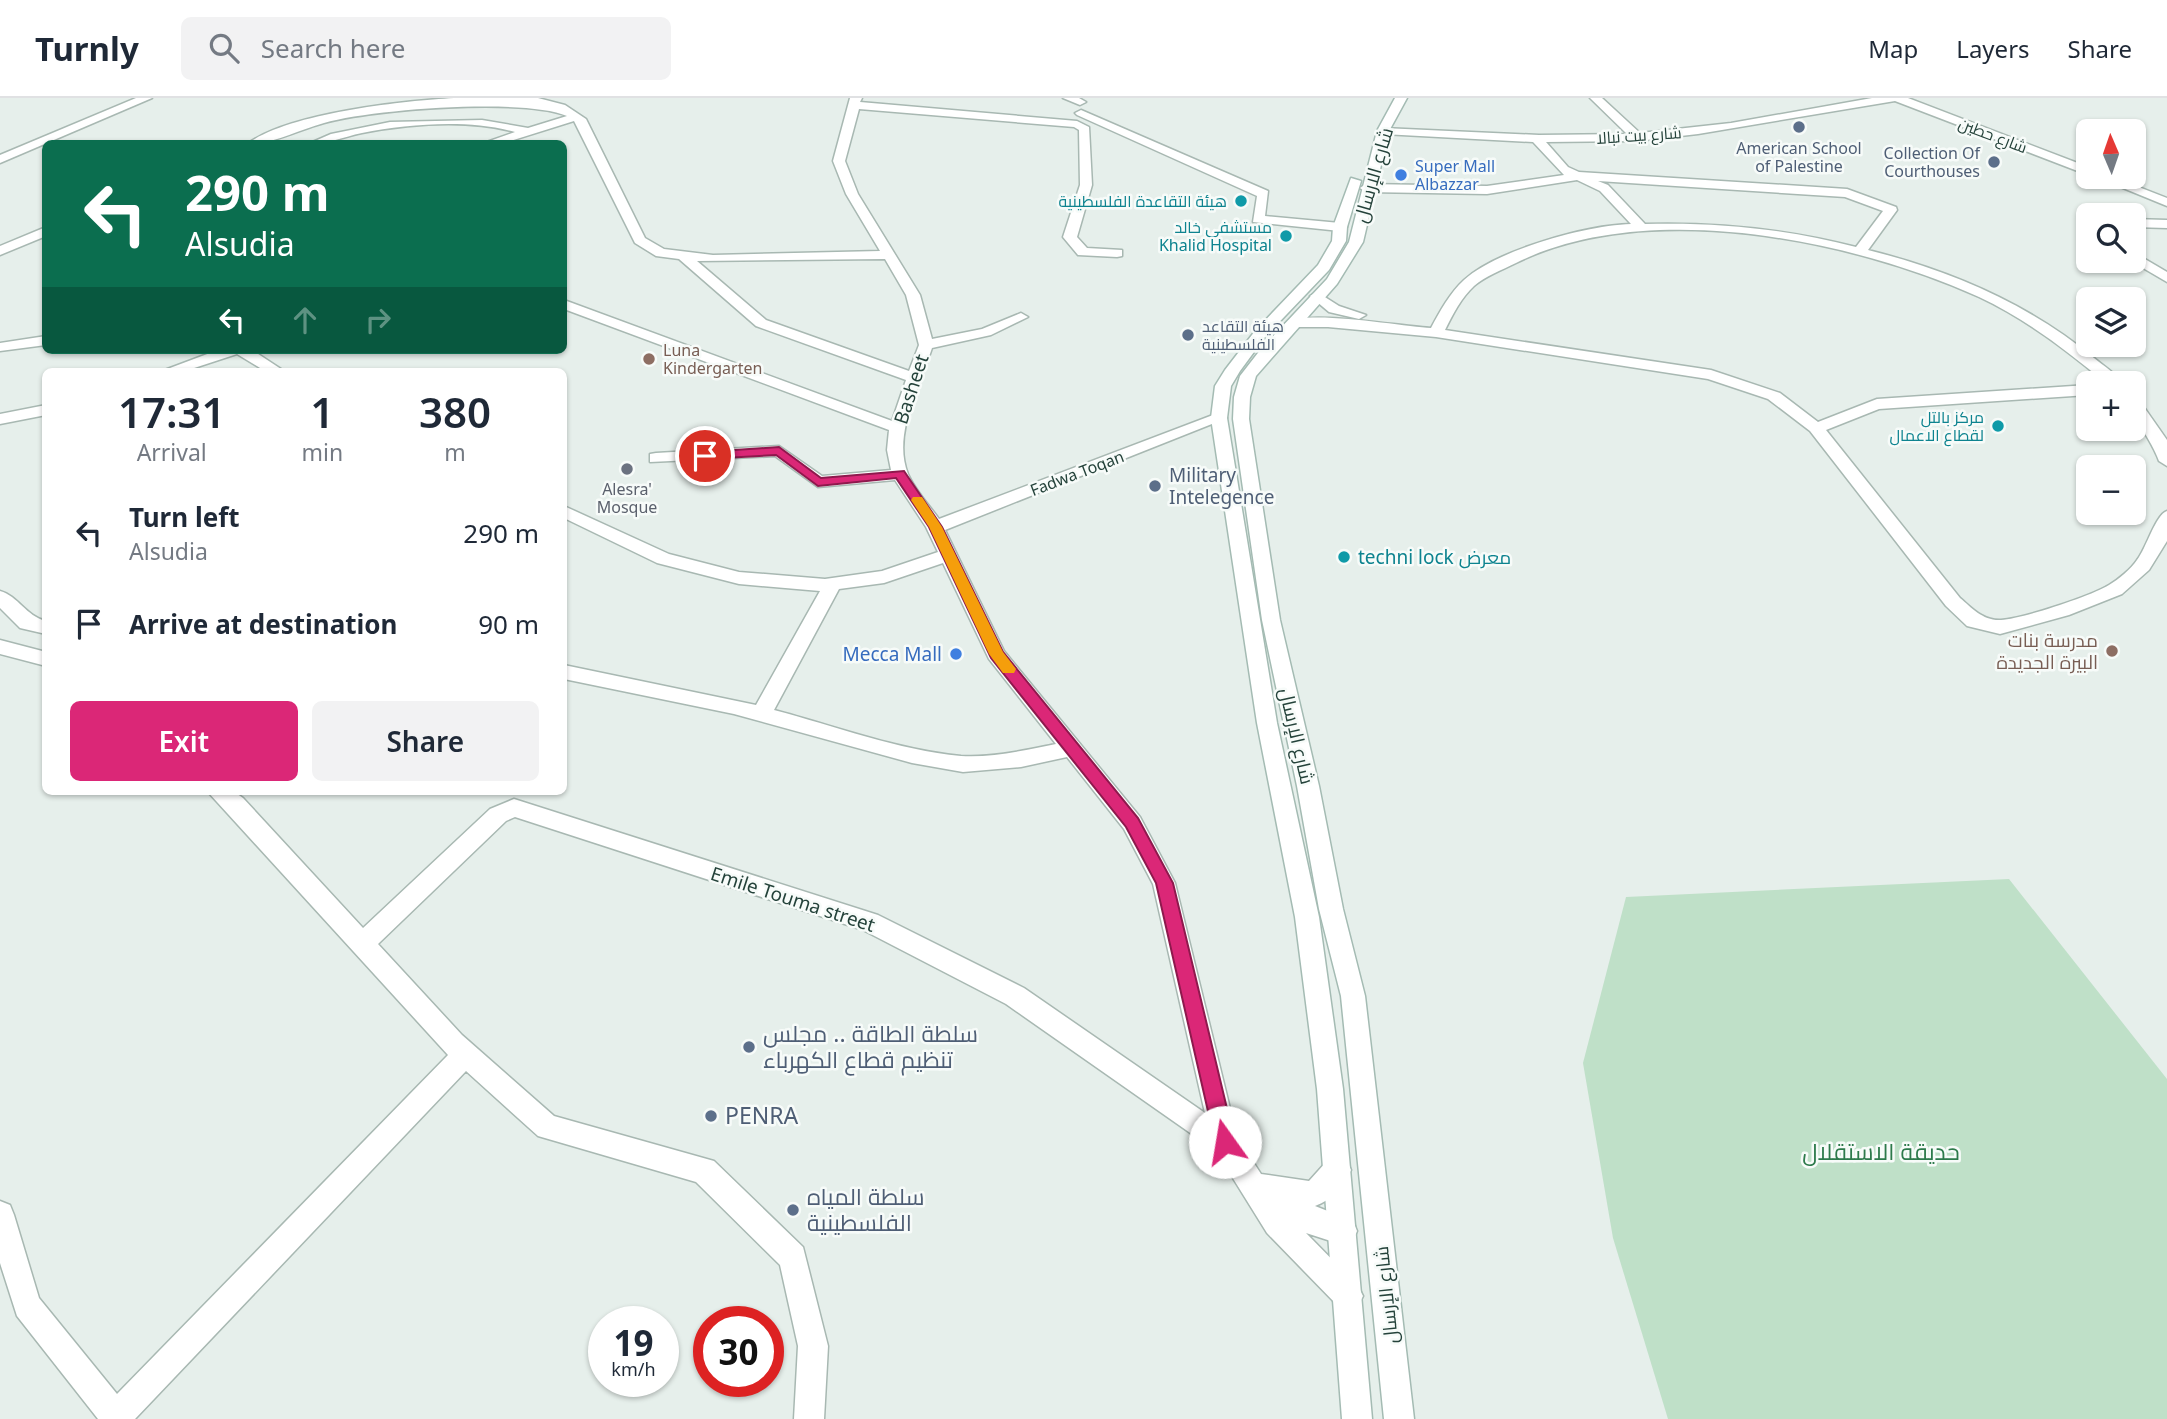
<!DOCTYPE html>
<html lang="en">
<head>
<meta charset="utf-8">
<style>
  :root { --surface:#fff; --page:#f2f2f3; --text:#1f2937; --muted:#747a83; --line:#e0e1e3; --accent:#db2777 }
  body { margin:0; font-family:"Noto Sans",Cairo,sans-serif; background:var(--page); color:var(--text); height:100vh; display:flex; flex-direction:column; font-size:26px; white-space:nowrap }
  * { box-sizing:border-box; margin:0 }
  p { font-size:23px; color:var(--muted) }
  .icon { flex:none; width:38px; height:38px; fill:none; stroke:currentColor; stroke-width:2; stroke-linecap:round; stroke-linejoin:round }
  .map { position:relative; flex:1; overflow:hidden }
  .details { position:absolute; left:42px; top:270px; width:525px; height:427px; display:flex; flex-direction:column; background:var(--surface); border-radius:10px; box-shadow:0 2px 5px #0004 }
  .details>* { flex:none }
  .banner { position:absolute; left:42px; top:42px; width:525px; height:214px; border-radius:10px; box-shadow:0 2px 5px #0004; background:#0b6e4f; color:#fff; overflow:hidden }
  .needle { width:46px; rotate:358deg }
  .tools { position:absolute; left:2076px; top:21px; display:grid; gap:14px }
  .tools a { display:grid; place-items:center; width:70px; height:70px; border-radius:10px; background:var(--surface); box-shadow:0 2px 5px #0004; font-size:35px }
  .speed { position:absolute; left:588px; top:1208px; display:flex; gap:14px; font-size:35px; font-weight:700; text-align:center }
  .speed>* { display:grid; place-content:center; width:91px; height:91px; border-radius:50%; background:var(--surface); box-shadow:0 2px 5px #0004; line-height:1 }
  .speed small { font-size:18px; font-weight:400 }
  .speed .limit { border:10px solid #d22; background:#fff; color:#111 }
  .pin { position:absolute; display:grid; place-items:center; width:60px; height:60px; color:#fff; margin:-30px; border:4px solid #fff; border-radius:50%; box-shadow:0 2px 7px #0007 }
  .me { position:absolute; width:77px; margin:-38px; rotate:347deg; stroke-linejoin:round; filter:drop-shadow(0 0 5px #0008) }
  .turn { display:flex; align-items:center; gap:24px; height:147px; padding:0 28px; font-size:32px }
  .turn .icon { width:91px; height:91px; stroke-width:2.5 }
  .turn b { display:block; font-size:49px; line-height:60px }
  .lanes { display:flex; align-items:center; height:66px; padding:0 28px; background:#0003; justify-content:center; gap:35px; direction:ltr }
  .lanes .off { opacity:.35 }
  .eta { display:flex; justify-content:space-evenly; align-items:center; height:119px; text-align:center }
  .eta b { font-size:42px; font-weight:600; line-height:49px }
  .cta { display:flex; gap:14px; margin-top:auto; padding:14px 28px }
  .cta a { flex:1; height:80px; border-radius:10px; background:var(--accent); color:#fff; font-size:28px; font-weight:600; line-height:80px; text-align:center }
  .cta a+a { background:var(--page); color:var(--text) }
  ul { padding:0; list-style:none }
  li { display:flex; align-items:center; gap:21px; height:91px; padding:0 28px }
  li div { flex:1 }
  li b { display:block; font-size:26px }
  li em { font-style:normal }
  header { display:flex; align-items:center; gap:42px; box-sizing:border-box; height:98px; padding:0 35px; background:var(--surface); border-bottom:2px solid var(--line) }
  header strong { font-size:33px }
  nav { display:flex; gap:38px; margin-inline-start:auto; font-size:24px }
  .search { width:490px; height:63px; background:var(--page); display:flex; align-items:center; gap:18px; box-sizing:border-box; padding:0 24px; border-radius:10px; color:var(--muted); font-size:26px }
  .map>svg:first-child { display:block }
  .green { fill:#bfe0c8 }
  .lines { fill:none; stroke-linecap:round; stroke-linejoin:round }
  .minor-casing { stroke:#a8b8b2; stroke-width:3 }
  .secondary-casing { stroke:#a4bbb3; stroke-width:3 }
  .minor { fill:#fff; fill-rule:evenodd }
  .secondary { fill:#fff; fill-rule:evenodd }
  .route { fill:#db2777; stroke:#8e194d; stroke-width:2 }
  .slow { fill:#f59e0b }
  .service-dot { fill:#5c6f8a; stroke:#f7fbf9; stroke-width:2.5 }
  .shop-dot { fill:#3f7fe0; stroke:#f7fbf9; stroke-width:2.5 }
  .culture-dot { fill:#0f9aa8; stroke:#f7fbf9; stroke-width:2.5 }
  .education-dot { fill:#8d6e63; stroke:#f7fbf9; stroke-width:2.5 }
  .worship-dot { fill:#6b7280; stroke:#f7fbf9; stroke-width:2.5 }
  .labels { text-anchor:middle; stroke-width:5; stroke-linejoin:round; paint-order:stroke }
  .far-street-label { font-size:16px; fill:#24423a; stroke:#f7fbf9 }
  .far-service-label { font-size:16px; fill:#4e5e75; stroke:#f7fbf9 }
  .far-shop-label { font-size:16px; fill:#366cbe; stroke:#f7fbf9; text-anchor:start }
  .far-culture-label { font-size:16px; fill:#0d838f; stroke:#f7fbf9; text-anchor:end }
  .far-education-label { font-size:16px; fill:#785e54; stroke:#f7fbf9; text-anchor:start }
  .far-worship-label { font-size:16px; fill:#5b616d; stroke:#f7fbf9 }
  .street-label { font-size:19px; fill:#24423a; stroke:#f7fbf9 }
  .service-label { font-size:19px; fill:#4e5e75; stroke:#f7fbf9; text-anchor:start }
  .culture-label { font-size:19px; fill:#0d838f; stroke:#f7fbf9; text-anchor:start }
  .education-label { font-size:19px; fill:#785e54; stroke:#f7fbf9; text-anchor:end }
  .shop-label { font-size:19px; fill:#366cbe; stroke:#f7fbf9; text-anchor:end }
  .near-service-label { font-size:23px; fill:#4e5e75; stroke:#f7fbf9; text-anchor:start }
  .near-park-label { font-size:23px; fill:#2d7a4b; stroke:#f7fbf9 }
</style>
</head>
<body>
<header>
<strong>Turnly</strong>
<div class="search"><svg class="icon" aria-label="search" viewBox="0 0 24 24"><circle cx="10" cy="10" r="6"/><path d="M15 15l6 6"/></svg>Search here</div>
<nav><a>Map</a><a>Layers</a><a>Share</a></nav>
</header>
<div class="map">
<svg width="2167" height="1321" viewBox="0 0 2167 1321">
  <rect width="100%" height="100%" fill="#e6efeb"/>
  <path class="green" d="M2009 781 2167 981V1321H1668L1613 1140 1583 965 1626 799Z"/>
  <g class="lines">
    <g class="minor-casing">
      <g id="minor">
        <path d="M136 0H152L0 65V57Z"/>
        <path d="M454 0H538L565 7 586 21 645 140 664 151 713 157 880 153 846 96 833 63 850 0H862L860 4 1077 23 1089 29 1092 87 1077 139 1087 150 1122 152V158L1117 159 1078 157 1063 139 1080 87 1079 32 1074 29 859 11 845 63 858 96 920 197 932 241 982 231 1021 215 1028 219 991 237 932 250C920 287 892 337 908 376 915 392 929 407 939 421L1213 317H1225L1227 320 945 432 1004 553 1140 719 1175 785 1237 1039 1261 1076 1309 1083 1327 1063 1337 1059 1347 1063 1351 1072C1343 1090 1333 1101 1315 1108L1353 1123 1357 1133 1353 1143 1343 1147 1306 1135 1358 1188 1363 1198 1358 1208 1348 1213 1338 1208 1267 1135 1216 1053 1006 906 863 832 515 719 506 723 378 846 462 937 554 1018 714 1063 803 1149 828 1248 824 1321H794L798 1248 780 1167 696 1084 538 1038 466 973 135 1321H98L17 1218 0 1165V1103L10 1107 14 1117 39 1200 117 1296 448 957 207 693H233L243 700 363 830 490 711 514 701 878 817 1024 890 1205 1015 1153 786 1124 731 1067 659 1021 669 963 674 912 665 734 616 564 581V567L756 607 820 493 739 486 657 465 564 420V408L669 456 739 474 825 481 882 473 938 454 926 429 895 382 818 389 775 358 650 364V356L656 355 779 348 822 378 891 372 887 352 889 332 564 211V202L892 323 906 282 756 228 679 161 656 158 635 145 574 23 501 46H481L515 34C467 21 410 26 362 35 343 39 328 46 308 46L331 36 390 24 482 22 528 30 567 18C525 0 374 11 324 25 298 32 274 46 247 46 289 15 402 3 454 0ZM885 161 906 197 919 247 909 273 766 222 697 163ZM943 465 989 561 1056 646C1026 652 992 660 961 658 898 652 835 628 774 612L839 491 884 485Z"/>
        <path d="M1063 0H1079L1086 4 1080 7Z"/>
        <path d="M1590 0H1602L1640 35 1731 25 1872 0H1908L2088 69V77L1895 3 1698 36 1637 43 1546 44 1568 69 1579 74 1847 91 1896 109 1897 112 1868 152C1949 172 2029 206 2094 260 2104 268 2115 275 2123 285H2106C2066 252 2026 221 1979 199 1851 141 1646 100 1516 165 1502 172 1485 178 1474 188 1461 200 1453 216 1445 232L1711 272 1780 295 1818 324 1877 301 2088 287V297L1879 311 1826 332 1960 500C1972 510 1983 523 2001 522 2022 521 2091 498 2109 487 2118 482 2131 471 2137 462 2146 451 2156 416 2167 413V443L2149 472 2122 496 2069 517 2000 536 1967 528 1946 508 1810 333 1768 301 1708 281 1436 239 1328 229H1287L1285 226C1302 210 1403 229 1431 230 1440 213 1450 195 1464 182 1497 152 1587 127 1631 126L1600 93 1577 82 1487 96 1366 94 1360 90 1366 86 1487 88 1564 77 1533 44 1383 36 1377 33 1383 30 1539 37 1627 36ZM1598 83 1845 99 1883 113 1856 149C1786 131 1718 124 1645 126L1608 87Z"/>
        <path d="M1081 12 1268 93 1265 118 1340 125 1347 129 1340 133 1253 124 1257 98 1077 17 1075 15Z"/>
        <path d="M2096 79H2113L2167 100V108Z"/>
        <path d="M2133 121 2167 122V130L2133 129Z"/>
        <path d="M46 129V138L0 157V148Z"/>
        <path d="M2133 154 2167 174V184L2131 163Z"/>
        <path d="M1317 194 1339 208 1366 217 1359 221 1329 214 1310 198Z"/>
        <path d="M46 238V247L0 253V245Z"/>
        <path d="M218 252H252L284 273H265L237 256 185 273H162Z"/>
        <path d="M2133 300 2139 302 2167 342V368L2159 363C2151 340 2133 324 2133 300Z"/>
        <path d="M46 307V317L0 326V316Z"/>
        <path d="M0 493C18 498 26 518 46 523V536L20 530 0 510Z"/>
        <path d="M0 542 46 554V568L0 556Z"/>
      </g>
    </g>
    <g class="secondary-casing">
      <g id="secondary">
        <path d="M1395 0H1407L1389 33 1363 144 1337 186 1256 278 1250 299 1249 321 1280 522 1319 688 1343 811 1365 898 1414 1321H1384L1341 898 1319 811 1297 688 1262 522 1233 321 1234 299 1240 278 1261 251 1327 181 1349 144 1377 33Z"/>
        <path d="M1351 80 1361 83 1347 129 1346 143 1329 172 1265 239 1240 273 1231 288 1227 320 1277 625 1319 819 1343 991 1372 1321H1342L1317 991 1295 819 1257 625 1211 320 1215 288 1225 272 1255 233 1318 167 1332 143 1333 129Z"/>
      </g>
    </g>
    <use href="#minor" class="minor"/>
    <use href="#secondary" class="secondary"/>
  </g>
  <path class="route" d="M779 349 821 380 904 373 942 429 1003 554 1138 720 1173 785 1235 1044 1232 1051 1225 1054 1218 1051 1215 1044 1156 785 1126 729 991 560 929 429 896 380 818 388 776 357 705 361 699 358 705 354Z"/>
  <path class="slow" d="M913 399H922L942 429 1003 554 1016 571 1014 575H1003L989 556 929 429 911 402Z"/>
  <g class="service-dot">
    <circle cx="1799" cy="29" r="7"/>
    <circle cx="1994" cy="64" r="7"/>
    <circle cx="1188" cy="237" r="7"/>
    <circle cx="1155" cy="388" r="7"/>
    <circle cx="749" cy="949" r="7"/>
    <circle cx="711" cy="1018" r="7"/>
    <circle cx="793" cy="1112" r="7"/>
  </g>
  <g class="shop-dot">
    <circle cx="1401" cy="77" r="7"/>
    <circle cx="956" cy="556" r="7"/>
  </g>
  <g class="culture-dot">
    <circle cx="1241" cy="103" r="7"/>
    <circle cx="1286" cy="138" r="7"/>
    <circle cx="1998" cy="328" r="7"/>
    <circle cx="1344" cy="459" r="7"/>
  </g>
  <g class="education-dot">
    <circle cx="649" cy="261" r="7"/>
    <circle cx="2112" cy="553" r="7"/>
  </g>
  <circle class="worship-dot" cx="627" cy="371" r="7"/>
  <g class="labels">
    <g class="far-street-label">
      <text transform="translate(1639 37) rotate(-4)" y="6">شارع بيت نبالا</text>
      <text transform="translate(1993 37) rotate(21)" y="6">شارع حطين</text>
      <text transform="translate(1077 375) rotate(-21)" y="6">Fadwa Toqan</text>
    </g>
    <g class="far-service-label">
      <text x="1799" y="56">American School<tspan x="1799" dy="18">of Palestine</tspan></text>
      <text x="1980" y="61" text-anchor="end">Collection Of<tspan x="1980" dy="18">Courthouses</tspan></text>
      <text x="1202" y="234" text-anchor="start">هيئة التقاعد<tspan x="1202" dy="18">الفلسطينية</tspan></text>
    </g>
    <g class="far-shop-label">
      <text x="1415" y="74">Super Mall<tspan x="1415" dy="18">Albazzar</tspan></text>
    </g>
    <g class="far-culture-label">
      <text x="1227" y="109">هيئة التقاعدة الفلسطينية</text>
      <text x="1272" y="135">مستشفى خالد<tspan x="1272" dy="18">Khalid Hospital</tspan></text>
      <text x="1984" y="325">مركز بالتل<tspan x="1984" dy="18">لقطاع الاعمال</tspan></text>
    </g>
    <g class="far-education-label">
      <text x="663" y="258">Luna<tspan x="663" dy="18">Kindergarten</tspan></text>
    </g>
    <g class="far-worship-label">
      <text x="627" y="397">Alesra'<tspan x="627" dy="18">Mosque</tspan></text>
    </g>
    <g class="street-label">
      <text transform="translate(1373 77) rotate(-74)" y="7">شارع الإرسال</text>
      <text transform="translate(911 291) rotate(-72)" y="7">Basheet</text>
      <text transform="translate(1297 638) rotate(77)" y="7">شارع الإرسال</text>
      <text transform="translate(793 801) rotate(18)" y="7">Emile Touma street</text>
      <text transform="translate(1386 1197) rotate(-96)" y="7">شارع الإرسال</text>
    </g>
    <g class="service-label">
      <text x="1169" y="384">Military<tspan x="1169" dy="22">Intelegence</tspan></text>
    </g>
    <g class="culture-label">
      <text x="1358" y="466">techni lock معرض</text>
    </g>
    <g class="education-label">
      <text x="2098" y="549">مدرسة بنات<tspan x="2098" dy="22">البيرة الجديدة</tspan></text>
    </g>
    <g class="shop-label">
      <text x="942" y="563">Mecca Mall</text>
    </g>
    <g class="near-service-label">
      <text x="763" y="944">سلطة الطاقة .. مجلس<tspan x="763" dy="26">تنظيم قطاع الكهرباء</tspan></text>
      <text x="725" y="1026">PENRA</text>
      <text x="807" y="1107">سلطة المياه<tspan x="807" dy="26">الفلسطينية</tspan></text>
    </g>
    <g class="near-park-label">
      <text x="1881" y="1062">حديقة الاستقلال</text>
    </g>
  </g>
</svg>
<div class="tools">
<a><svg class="needle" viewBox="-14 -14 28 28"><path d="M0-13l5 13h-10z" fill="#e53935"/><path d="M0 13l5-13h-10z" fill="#747a83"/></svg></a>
<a><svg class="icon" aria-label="search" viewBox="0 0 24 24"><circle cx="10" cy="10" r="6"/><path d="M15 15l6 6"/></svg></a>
<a><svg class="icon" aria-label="layers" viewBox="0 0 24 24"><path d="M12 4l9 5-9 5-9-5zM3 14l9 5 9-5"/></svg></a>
<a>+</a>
<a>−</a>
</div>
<div class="speed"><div>19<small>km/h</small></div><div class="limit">30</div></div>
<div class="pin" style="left:705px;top:358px;background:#d93025"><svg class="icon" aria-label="arrive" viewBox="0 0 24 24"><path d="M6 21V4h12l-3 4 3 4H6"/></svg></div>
<svg class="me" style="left:1225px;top:1044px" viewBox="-20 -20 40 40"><circle r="19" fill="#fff"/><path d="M0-13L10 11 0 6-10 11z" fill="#db2777"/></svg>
<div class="banner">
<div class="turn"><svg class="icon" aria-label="left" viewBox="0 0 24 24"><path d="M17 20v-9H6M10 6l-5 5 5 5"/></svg><div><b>290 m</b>Alsudia</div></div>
<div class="lanes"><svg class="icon" aria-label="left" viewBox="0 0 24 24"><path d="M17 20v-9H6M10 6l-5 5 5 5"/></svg><svg class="icon off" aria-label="ahead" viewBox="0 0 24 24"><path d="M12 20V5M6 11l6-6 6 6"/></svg><svg class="icon off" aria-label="right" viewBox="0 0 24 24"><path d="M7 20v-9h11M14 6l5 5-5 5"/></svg></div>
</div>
<section class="details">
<div class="eta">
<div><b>17:31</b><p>Arrival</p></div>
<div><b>1</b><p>min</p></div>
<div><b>380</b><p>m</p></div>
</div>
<ul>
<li><svg class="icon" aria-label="left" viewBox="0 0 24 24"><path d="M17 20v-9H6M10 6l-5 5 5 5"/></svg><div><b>Turn left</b><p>Alsudia</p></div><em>290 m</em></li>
<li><svg class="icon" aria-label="arrive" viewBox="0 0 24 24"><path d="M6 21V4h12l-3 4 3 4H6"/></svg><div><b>Arrive at destination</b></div><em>90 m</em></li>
</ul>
<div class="cta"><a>Exit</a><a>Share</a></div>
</section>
</div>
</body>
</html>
